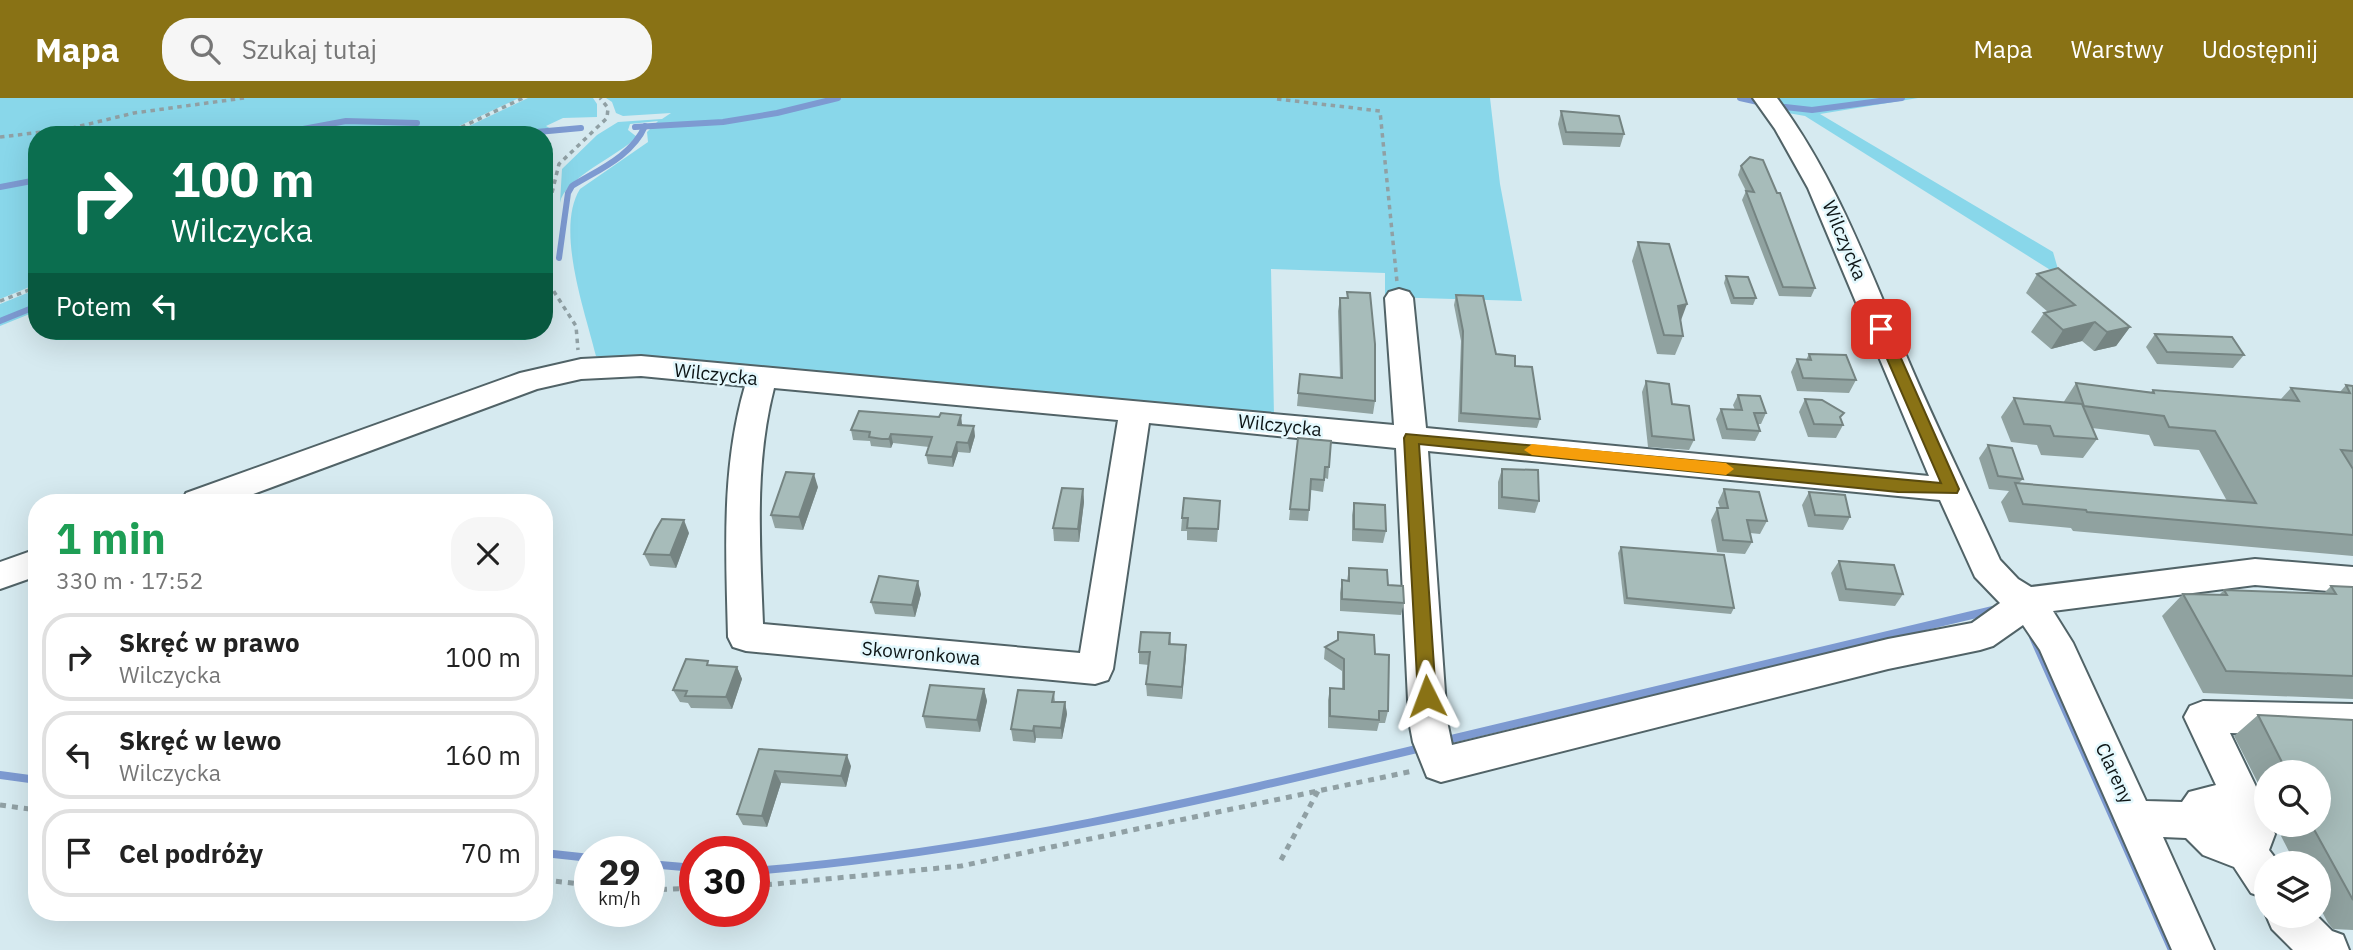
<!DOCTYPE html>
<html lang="pl">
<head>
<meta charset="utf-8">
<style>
  :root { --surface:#fff; --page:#f6f6f6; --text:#222; --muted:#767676; --line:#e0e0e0; --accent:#897215 }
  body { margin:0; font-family:"IBM Plex Sans",sans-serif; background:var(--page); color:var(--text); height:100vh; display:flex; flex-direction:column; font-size:26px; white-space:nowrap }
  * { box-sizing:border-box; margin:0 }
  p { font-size:23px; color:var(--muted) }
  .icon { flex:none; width:38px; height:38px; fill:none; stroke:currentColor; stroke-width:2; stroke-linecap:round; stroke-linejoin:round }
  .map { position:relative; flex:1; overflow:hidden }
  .sheet { position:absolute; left:28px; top:396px; width:525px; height:427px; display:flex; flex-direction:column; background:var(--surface); border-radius:28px; box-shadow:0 7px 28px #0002 }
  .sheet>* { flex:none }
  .hud { position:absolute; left:28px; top:28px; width:525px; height:214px; border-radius:28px; box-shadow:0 7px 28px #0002; background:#0b6e4f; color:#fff; overflow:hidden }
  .fabs { position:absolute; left:2254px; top:662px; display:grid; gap:14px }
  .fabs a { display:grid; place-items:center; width:77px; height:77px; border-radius:50%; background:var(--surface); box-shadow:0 7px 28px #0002; font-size:35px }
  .speed { position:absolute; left:574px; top:738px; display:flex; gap:14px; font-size:35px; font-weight:700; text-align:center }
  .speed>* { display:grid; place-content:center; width:91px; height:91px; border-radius:50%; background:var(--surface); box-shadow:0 7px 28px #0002; line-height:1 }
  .speed small { font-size:18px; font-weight:400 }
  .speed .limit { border:10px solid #d22; background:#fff; color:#111 }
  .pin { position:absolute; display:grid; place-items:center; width:60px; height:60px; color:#fff; margin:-30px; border-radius:14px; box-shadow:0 4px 10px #0006 }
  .me { position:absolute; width:77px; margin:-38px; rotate:357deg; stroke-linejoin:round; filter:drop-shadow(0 0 5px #0008) }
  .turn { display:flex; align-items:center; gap:24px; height:147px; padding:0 28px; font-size:32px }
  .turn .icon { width:91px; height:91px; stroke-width:2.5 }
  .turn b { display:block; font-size:49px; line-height:60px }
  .then { display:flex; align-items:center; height:66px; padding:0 28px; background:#0003; gap:14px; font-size:26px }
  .round { display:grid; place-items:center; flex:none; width:74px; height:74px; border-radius:28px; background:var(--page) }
  .headline { display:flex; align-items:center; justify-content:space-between; height:119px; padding:0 28px }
  h1 { font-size:42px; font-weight:800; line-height:52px; color:#1e9e55 }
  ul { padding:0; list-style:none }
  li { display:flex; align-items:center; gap:21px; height:88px; margin:0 14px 10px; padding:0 14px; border:4px solid var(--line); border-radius:28px }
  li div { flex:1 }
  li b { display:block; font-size:26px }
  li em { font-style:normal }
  header { display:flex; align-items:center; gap:42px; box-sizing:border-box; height:98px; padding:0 35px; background:var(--accent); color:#fff }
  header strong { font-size:33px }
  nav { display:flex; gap:38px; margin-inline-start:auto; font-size:24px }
  .search { width:490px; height:63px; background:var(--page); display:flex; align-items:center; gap:18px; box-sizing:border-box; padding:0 24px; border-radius:28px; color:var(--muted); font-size:26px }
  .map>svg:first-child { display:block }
  .green { fill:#89d7ea }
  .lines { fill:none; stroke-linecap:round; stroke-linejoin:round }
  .stream-far1 { stroke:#7d9ad1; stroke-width:6 }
  .stream { stroke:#7d9ad1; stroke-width:8 }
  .minor-casing { stroke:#516367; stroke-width:4 }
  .path-far1 { stroke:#90a0a4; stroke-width:3.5; stroke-dasharray:4.5 4.5; stroke-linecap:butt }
  .path { stroke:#90a0a4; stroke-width:5; stroke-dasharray:6 6; stroke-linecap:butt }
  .minor { fill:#fff; fill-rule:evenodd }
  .wall { fill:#90a2a0 }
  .shaded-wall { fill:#758482 }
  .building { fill:#a7bcba; stroke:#758482; stroke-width:2 }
  .route { fill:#897215; stroke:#594a0e; stroke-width:2 }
  .slow { fill:#f59e0b }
  .labels { text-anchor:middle; stroke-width:5; stroke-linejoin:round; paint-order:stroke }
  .street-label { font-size:19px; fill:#0d1516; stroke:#e3f8fd }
</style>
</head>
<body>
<header>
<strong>Mapa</strong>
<div class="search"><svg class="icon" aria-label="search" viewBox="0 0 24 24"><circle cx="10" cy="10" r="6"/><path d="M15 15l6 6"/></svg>Szukaj tutaj</div>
<nav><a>Mapa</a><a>Warstwy</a><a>Udostępnij</a></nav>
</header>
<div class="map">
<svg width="2353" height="852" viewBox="0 0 2353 852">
  <rect width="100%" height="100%" fill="#d6eaf0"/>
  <g class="green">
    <path d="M0 0H519L440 37H37V186L0 201Z"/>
    <path d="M528 0H593L597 6V19L563 20 546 28 558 35 450 37Z"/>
    <path d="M606 0H1490L1500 86 1522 203 1385 199V175L1271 171 1274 318 596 258C585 213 555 131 580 91L648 44 647 34 658 23 630 26 628 32 637 39C618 58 564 80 560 105L562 71 597 37 618 24 662 21 671 15 623 18 616 15 612 4Z"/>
    <path d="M1775 0H1918L1820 16 2053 154 2060 178 1805 18 1788 15Z"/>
    <path d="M37 191V213L0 228V206Z"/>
  </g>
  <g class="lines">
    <g class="stream-far1">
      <path d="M1740 0 1758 4"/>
      <path d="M1785 9 1812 12 1902 0"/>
      <path d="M635 29 723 24 777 15 838 0"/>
      <path d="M271 37 346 23 417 25"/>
      <path d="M504 37 581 30"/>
      <path d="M0 89 37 82"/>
      <path d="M559 160 568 95 572 88C598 72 632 58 645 28"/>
      <path d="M0 223 37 208"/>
    </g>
    <g class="stream">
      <path d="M2033 539 2172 852"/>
      <path d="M1443 643 1993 512"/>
      <path d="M0 677 37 682"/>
      <path d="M544 755 590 760"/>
      <path d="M649 766 695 770"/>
      <path d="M754 773C986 754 1200 703 1425 649"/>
    </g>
    <g class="minor-casing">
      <g id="minor">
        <path d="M1753 0H1777C1834 77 1866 163 1903 250 1933 322 1968 392 2000 462L2018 481 2031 489 2255 461 2353 469V495L2255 487 2053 513 2073 545 2146 703 2182 704 2189 694 2216 687 2184 619 2190 608 2203 603 2353 606V638L2230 635 2260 697 2256 704 2266 717V726H2271L2275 736 2269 752 2279 765H2266V800L2251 795 2234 769 2203 757 2186 740 2163 739 2214 852H2172L2040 552 2023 527 1993 548 1980 552 1888 571 1441 684 1427 679 1413 644 1409 623 1396 350 1149 325 1113 571 1108 582 1095 586 746 553 733 549 728 539C726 455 721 370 745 288L641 278 581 281 537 291 232 404H182L186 395 520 275 581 261 641 258 1394 327 1385 200 1389 194 1399 191 1409 194 1413 200 1426 330 1929 378 1808 90 1775 31ZM774 290 1118 322 1080 555 763 526C760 447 754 367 774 290ZM1428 353 1940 402 1975 479 2000 505 1972 525 1888 541 1452 647 1447 623Z"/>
        <path d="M37 451V478L0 491V464Z"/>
        <path d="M2266 817H2316L2332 833 2343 837 2349 852H2293L2272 831Z"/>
      </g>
    </g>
    <g class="path-far1">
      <path d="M1277 1 1380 13 1397 184"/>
      <path d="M445 37 523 0"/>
      <path d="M0 39 68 31 134 15 244 0"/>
      <path d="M544 148 550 103 559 66 607 20 608 10 600 0"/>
      <path d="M544 178 576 228 578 252"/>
      <path d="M0 203 37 189"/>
    </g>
    <g class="path">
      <path d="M0 707 37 712"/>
      <path d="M1281 762 1318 693"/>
      <path d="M544 782 590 787"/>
      <path d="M754 788 961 768 1413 673"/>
      <path d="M649 792 695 790"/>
    </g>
    <use href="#minor" class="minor"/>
  </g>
  <g class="wall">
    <path d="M1561 13 1624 36 1620 49 1563 47 1558 26Z"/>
    <path d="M1741 68 1815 190 1811 199 1779 198 1742 102 1746 93 1738 77Z"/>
    <path d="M1638 144 1681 223 1683 238 1675 257 1657 256 1632 163Z"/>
    <path d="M2037 176 2130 229 2116 248 2094 253 2082 243 2051 251 2031 234 2044 215 2048 214 2026 195Z"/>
    <path d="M1726 178 1756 200 1753 207 1731 206 1724 185Z"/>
    <path d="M1347 194 1375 303 1373 316 1297 308 1300 276 1340 280 1338 213 1340 200H1347Z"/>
    <path d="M1456 197 1496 256 1515 268 1540 321 1537 330 1458 324 1461 243 1454 207Z"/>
    <path d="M2155 236 2244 257 2233 270 2157 266 2146 249Z"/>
    <path d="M1809 256 1856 282 1849 295 1797 293 1791 274 1797 261 1806 262Z"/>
    <path d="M1646 283 1672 306 1694 342 1689 352 1648 349 1642 294Z"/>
    <path d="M2076 285 2151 294 2153 292 2281 301 2291 290 2340 294 2346 287 2353 288V458L2073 433 2071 430 2009 424 2001 404 2009 393 1989 391 1979 360 1988 347 2023 381 2019 385 2227 403 2199 352 2154 348 2149 337 2092 330 2097 341 2083 360 2041 357 2037 347 2011 344 2001 319 2014 300 2063 305Z"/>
    <path d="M1738 297 1766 315 1761 326H1758L1760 333 1755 343 1722 341 1716 321 1721 311 1735 312 1733 307Z"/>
    <path d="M1805 301 1841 321 1843 327 1836 340 1808 339 1799 314Z"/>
    <path d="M962 326 975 338 970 355 958 354 953 369 928 366 926 357 929 349 893 345 891 350 871 348 870 343 853 342 851 332Z"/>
    <path d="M1298 340 1329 369 1328 381 1325 380 1323 394 1311 392 1308 423 1289 422Z"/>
    <path d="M1502 371 1539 403 1535 415 1498 411V384Z"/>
    <path d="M818 389 803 432 775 430 771 417Z"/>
    <path d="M1083 391 1084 404 1079 444 1054 443 1053 430Z"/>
    <path d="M1724 391 1767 423 1760 436 1750 435 1752 444 1745 456 1717 454 1711 422 1717 410H1720L1718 404Z"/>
    <path d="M1809 394 1850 419 1843 432 1808 429 1802 407Z"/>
    <path d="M1220 403 1217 444 1187 442V433H1181L1182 420Z"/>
    <path d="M1354 405 1386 433 1383 445 1352 443V417Z"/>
    <path d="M689 435 676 470 650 468 644 456Z"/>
    <path d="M1621 449 1734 510 1731 516 1624 506 1618 455Z"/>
    <path d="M1839 463 1903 496 1895 508 1839 503 1831 475Z"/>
    <path d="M1349 470 1388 487 1404 505 1401 517 1340 513V495L1342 482 1347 483Z"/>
    <path d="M2331 488 2353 489V601L2203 595 2162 518 2183 496 2219 497 2224 492 2323 496Z"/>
    <path d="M921 496 915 519 875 516 871 504Z"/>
    <path d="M1338 534 1375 556 1388 613 1385 625H1379L1377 633 1328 630V602L1330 590 1342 591V573L1324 561 1325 549 1337 543Z"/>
    <path d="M1170 535 1171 546 1186 547 1182 601 1147 598 1146 586 1149 567 1139 566V554Z"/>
    <path d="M710 567 737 569 742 581 732 611 691 610 688 605 680 604 673 592Z"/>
    <path d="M984 591 987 603 980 634 926 630 923 618Z"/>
    <path d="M1054 594 1055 604H1065L1067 616 1062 641 1036 640 1035 645 1013 643 1011 631Z"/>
    <path d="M2258 617 2353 622V832L2333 831 2328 825 2319 808V765H2295L2281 738 2283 736 2279 726H2319V674H2266V701L2234 638Z"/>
    <path d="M759 651 851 668 846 689 781 685 767 729 743 727 737 716Z"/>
  </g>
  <g class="shaded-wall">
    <path d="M1687 206 1680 225 1678 208Z"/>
    <path d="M2095 224 2082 243 2051 251 2063 232Z"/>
    <path d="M2130 229 2116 248 2094 253 2107 234Z"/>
    <path d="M961 317 962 326 959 336 958 327Z"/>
    <path d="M974 328 975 338 970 355 968 345Z"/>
    <path d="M891 336 893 345 891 350 889 341Z"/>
    <path d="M957 344 958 354 953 369 952 359Z"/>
    <path d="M814 376 818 389 803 432 799 419Z"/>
    <path d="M1083 391 1084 404 1079 444 1078 431Z"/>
    <path d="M684 422 689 435 676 470 670 457Z"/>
    <path d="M918 483 921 496 915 519 912 507Z"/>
    <path d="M1186 547V559L1182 601V589Z"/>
    <path d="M737 569 742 581 732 611 726 599Z"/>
    <path d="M984 591 987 603 980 634 977 622Z"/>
    <path d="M1065 604 1067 616 1062 641 1061 630Z"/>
    <path d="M1034 628 1036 640 1035 645 1033 633Z"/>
    <path d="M847 657 851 668 846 689 841 678Z"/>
    <path d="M775 673 781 685 767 729 762 718Z"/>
  </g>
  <g class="building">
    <path d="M1561 13 1619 18 1624 36 1566 34Z"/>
    <path d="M1750 59 1763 62 1777 95H1780L1815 190 1783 189 1746 93 1754 94 1741 68Z"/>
    <path d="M1638 144 1669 146 1687 206 1678 208 1683 238 1664 237Z"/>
    <path d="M2058 170 2130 229 2107 234 2095 224 2063 232 2044 215 2075 207 2037 176Z"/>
    <path d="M1726 178 1748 179 1756 200H1734Z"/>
    <path d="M1347 194 1370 195 1375 246V303L1298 295 1300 276 1342 280 1340 200H1348Z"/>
    <path d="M1456 197 1483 198 1496 256 1515 258V268L1532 269 1540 321 1461 315 1463 233Z"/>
    <path d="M2155 236 2232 239 2244 257 2167 254Z"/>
    <path d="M1809 256 1846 257 1856 282 1803 280 1797 261 1811 262Z"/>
    <path d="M1646 283 1669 286 1672 306 1689 308 1694 342 1652 338Z"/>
    <path d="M2076 285 2154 295 2153 292 2299 303 2291 290 2350 295 2346 287 2353 288V353L2341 352 2353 371V437L2087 414 2086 412 2023 406 2015 385 2256 405 2215 333 2169 329 2164 318 2084 308Z"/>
    <path d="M1738 297 1760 298 1766 315H1754L1760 333 1727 331 1721 311 1742 312Z"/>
    <path d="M2014 300 2082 306 2097 341 2054 338 2050 328 2024 326Z"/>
    <path d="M1805 301 1822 302 1844 315 1840 319 1843 327 1814 326Z"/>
    <path d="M859 313 939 319 941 315 961 317 958 327 974 328 968 345 957 344 952 359 926 357 932 339 891 336 889 341H882L869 339 870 334 851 332Z"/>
    <path d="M1298 340 1331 343 1329 369H1325L1324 382 1311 381 1309 412 1290 411Z"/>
    <path d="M1988 347 2012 350 2023 381 1998 378Z"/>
    <path d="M1502 371 1538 372 1539 403 1502 399Z"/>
    <path d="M786 374 814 376 799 419 771 417Z"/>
    <path d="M1062 390 1083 391 1078 431 1053 430Z"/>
    <path d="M1724 391 1759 394 1767 423 1747 422 1752 444 1723 442 1717 410H1728Z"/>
    <path d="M1809 394 1845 397 1850 419 1815 417Z"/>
    <path d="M1184 400 1220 403 1218 431 1187 430 1188 420H1182Z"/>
    <path d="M1354 405 1385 407 1386 433 1354 431Z"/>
    <path d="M662 421 684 422 670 457 644 456 655 433Z"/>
    <path d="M1621 449 1724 457 1734 510 1627 500Z"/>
    <path d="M1839 463 1894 467 1903 496 1846 491Z"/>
    <path d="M1349 470 1387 472 1388 487 1403 488 1404 505 1342 501V482L1349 483Z"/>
    <path d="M879 478 918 483 912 507 871 504Z"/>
    <path d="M2331 488 2353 489V578L2226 573 2183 496 2227 497 2224 492 2336 496Z"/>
    <path d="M1141 534 1170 535 1169 546 1186 547 1182 589 1146 586 1150 554H1139Z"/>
    <path d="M1338 534 1374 537 1375 556 1389 557 1388 613H1379V622L1330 618V590L1344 591V561L1325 549 1338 542Z"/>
    <path d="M686 561 708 563 707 567 737 569 726 599 685 598 687 593 673 592Z"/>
    <path d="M930 587 984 591 977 622 923 618Z"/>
    <path d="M1018 592 1054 594 1052 604H1065L1061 630 1034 628 1033 633 1011 631Z"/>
    <path d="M2258 617 2353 622V802L2311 726H2319V674H2287Z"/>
    <path d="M759 651 847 657 841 678 775 673 762 718 737 716Z"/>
  </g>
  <path class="route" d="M1881 227 1888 231 1959 391 1957 395 1898 394 1419 346 1436 598 1433 603 1427 605 1421 603 1418 598 1404 340 1406 336 1941 385 1874 231Z"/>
  <path class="slow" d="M1532 346 1726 365 1734 371 1726 377 1532 357 1524 352Z"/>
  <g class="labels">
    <g class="street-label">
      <text transform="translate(1845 142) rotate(67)" y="7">Wilczycka</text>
      <text transform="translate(716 276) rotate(6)" y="7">Wilczycka</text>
      <text transform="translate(1280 327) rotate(6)" y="7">Wilczycka</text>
      <text transform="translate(921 555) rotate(5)" y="7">Skowronkowa</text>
      <text transform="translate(2115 675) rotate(65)" y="7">Clareny</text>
    </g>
  </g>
</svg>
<div class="fabs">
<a><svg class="icon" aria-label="search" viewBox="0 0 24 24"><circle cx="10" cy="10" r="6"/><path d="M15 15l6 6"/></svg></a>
<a><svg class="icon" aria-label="layers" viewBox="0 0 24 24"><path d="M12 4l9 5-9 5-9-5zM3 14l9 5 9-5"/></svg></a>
</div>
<div class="speed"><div>29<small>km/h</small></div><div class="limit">30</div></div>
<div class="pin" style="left:1881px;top:231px;background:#d93025"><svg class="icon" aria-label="arrive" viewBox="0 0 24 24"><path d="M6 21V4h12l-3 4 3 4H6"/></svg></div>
<svg class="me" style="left:1427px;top:598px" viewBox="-20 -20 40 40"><path d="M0-17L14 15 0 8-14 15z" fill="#897215" stroke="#fff" stroke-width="4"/></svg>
<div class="hud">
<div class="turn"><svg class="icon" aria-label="right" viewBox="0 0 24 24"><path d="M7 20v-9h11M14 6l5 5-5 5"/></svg><div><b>100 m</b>Wilczycka</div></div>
<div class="then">Potem<svg class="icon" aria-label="left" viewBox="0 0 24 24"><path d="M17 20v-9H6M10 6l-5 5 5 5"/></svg></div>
</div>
<section class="sheet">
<div class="headline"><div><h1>1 min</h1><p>330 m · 17:52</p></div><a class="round"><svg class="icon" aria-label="close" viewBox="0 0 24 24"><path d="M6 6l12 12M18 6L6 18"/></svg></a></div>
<ul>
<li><svg class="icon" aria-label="right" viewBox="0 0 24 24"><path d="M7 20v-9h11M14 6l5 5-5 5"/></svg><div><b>Skręć w prawo</b><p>Wilczycka</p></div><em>100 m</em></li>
<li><svg class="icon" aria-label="left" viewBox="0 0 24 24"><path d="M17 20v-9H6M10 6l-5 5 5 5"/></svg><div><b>Skręć w lewo</b><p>Wilczycka</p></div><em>160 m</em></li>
<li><svg class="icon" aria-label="arrive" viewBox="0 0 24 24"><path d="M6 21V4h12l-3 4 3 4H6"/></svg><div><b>Cel podróży</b></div><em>70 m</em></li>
</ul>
</section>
</div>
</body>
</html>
